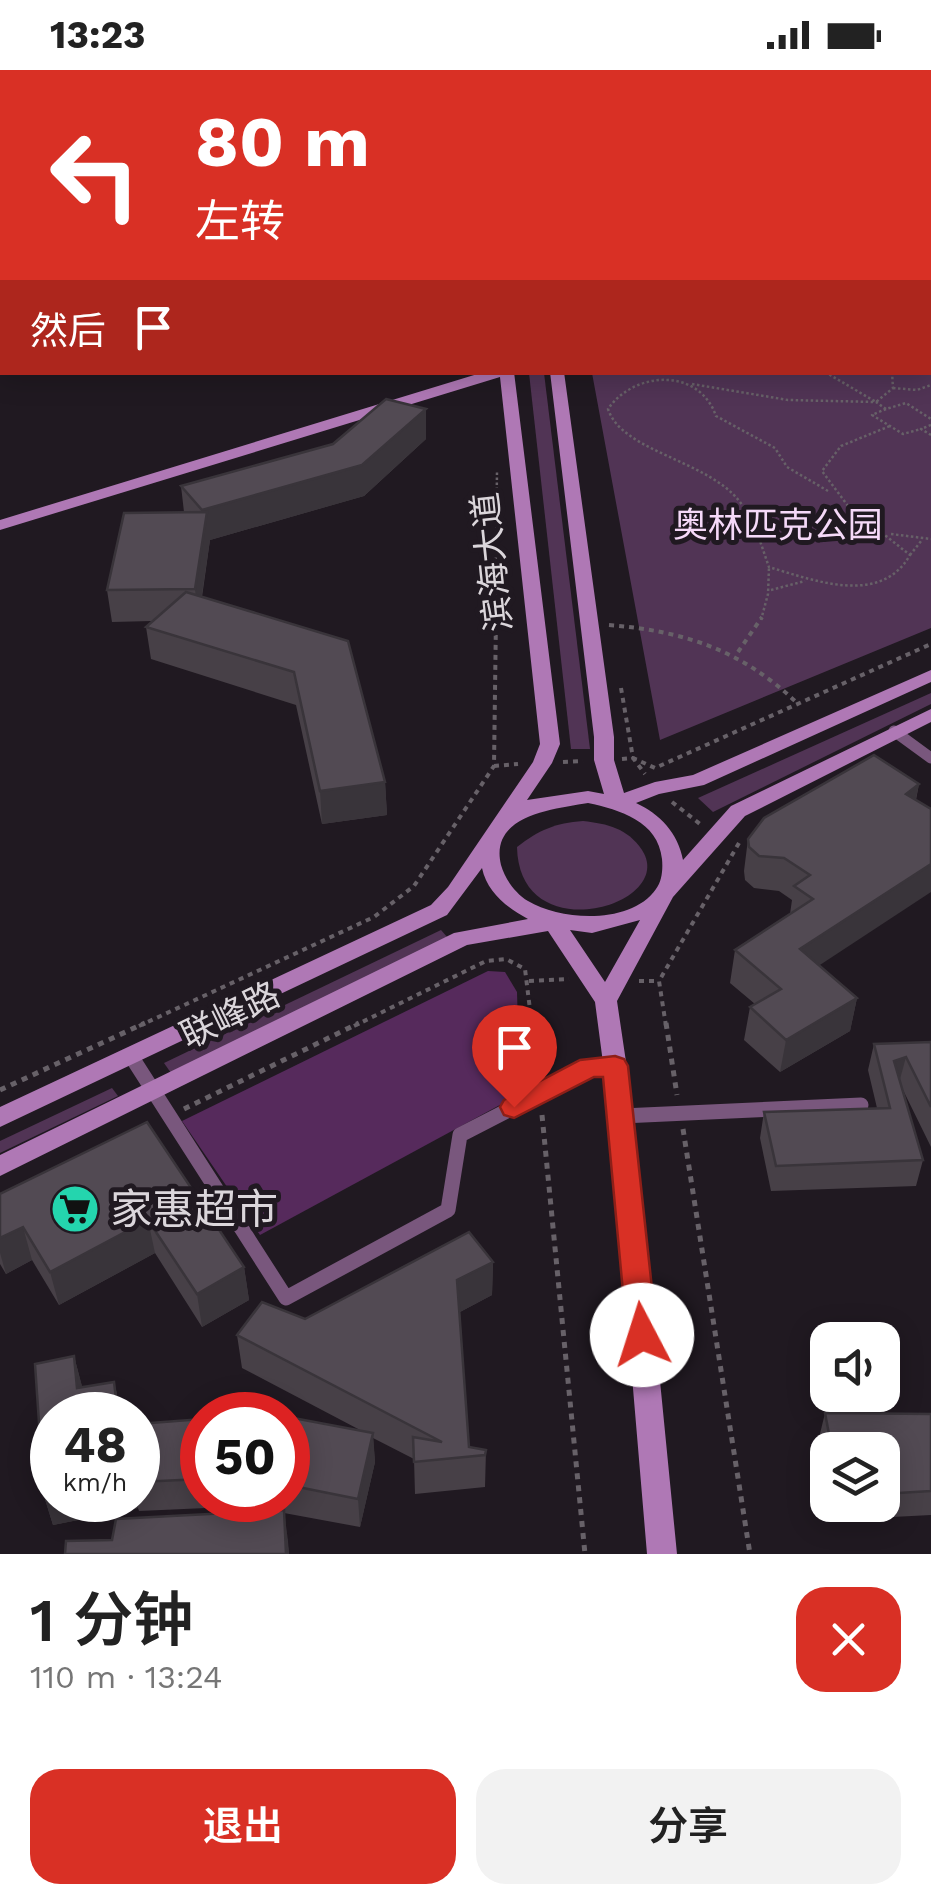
<!DOCTYPE html>
<html lang="zh">
<head>
<meta charset="utf-8">
<style>
  :root { --surface:#fff; --page:#f2f2f2; --text:#222; --muted:#767676; --accent:#d93025 }
  body { margin:0; font-family:"Work Sans","Noto Sans SC",sans-serif; background:var(--page); color:var(--text); height:100vh; display:flex; flex-direction:column; font-size:38px; white-space:nowrap }
  * { box-sizing:border-box; margin:0 }
  p { font-size:32px; color:var(--muted) }
  .icon { flex:none; width:55px; height:55px; fill:none; stroke:currentColor; stroke-width:2; stroke-linecap:round; stroke-linejoin:round }
  .map { position:relative; height:1484px; overflow:hidden }
  .sheet { display:flex; flex-direction:column; background:var(--surface); flex:1 }
  .sheet>* { flex:none }
  .banner { position:absolute; left:0px; top:0px; width:932px; height:305px; box-shadow:0 5px 25px #0003; background:#d93025; color:#fff; overflow:hidden }
  .fabs { position:absolute; left:810px; top:1252px; display:grid; gap:20px }
  .fabs a { display:grid; place-items:center; width:90px; height:90px; border-radius:20px; background:var(--surface); box-shadow:0 5px 25px #0003; font-size:50px }
  .speed { position:absolute; left:30px; top:1322px; display:flex; gap:20px; font-size:50px; font-weight:700; text-align:center }
  .speed>* { display:grid; place-content:center; width:130px; height:130px; border-radius:50%; background:var(--surface); box-shadow:0 5px 25px #0003; line-height:1 }
  .speed small { font-size:25px; font-weight:400 }
  .speed .limit { border:15px solid #d22; background:#fff; color:#111 }
  .pin { position:absolute; display:grid; place-items:center; width:85px; height:85px; color:#fff; margin:-102px -42px; border-radius:50% 50% 50% 0; rotate:-45deg; box-shadow:0 0 10px #0007 }
  .pin .icon { rotate:45deg }
  .me { position:absolute; width:110px; margin:-55px; rotate:355deg; stroke-linejoin:round; filter:drop-shadow(0 0 8px #0008) }
  .turn { display:flex; align-items:center; gap:35px; height:210px; padding:0 30px; font-size:45px }
  .turn .icon { width:130px; height:130px; stroke-width:2.5 }
  .turn b { display:block; font-size:70px; line-height:85px }
  .then { display:flex; align-items:center; height:95px; padding:0 30px; background:#0003; gap:20px; font-size:38px }
  .round { display:grid; place-items:center; flex:none; width:105px; height:105px; border-radius:30px; background:var(--page) }
  .overview { display:flex; align-items:center; justify-content:space-between; height:170px; padding:0 30px }
  h1 { font-size:60px; font-weight:600; line-height:75px }
  .action { display:flex; gap:20px; margin-top:auto; padding:20px 30px }
  .action a { flex:1; height:115px; border-radius:30px; background:var(--accent); color:#fff; font-size:40px; font-weight:600; line-height:115px; text-align:center }
  .action a+a { background:var(--page); color:var(--text) }
  .status { display:flex; justify-content:space-between; align-items:center; height:70px; padding:0 50px; background:var(--surface); direction:ltr }
  .status svg { height:28px; fill:currentColor }
  .map>svg:first-child { display:block }
  .green { fill:#513455 }
  .forest { fill:#562a5c }
  .lines { fill:none; stroke-linecap:round; stroke-linejoin:round }
  .path-far2 { stroke:#676168; stroke-width:2.5; stroke-dasharray:2.5 2.5; stroke-linecap:butt }
  .path-far1 { stroke:#676168; stroke-width:4; stroke-dasharray:5 5; stroke-linecap:butt }
  .path { stroke:#676168; stroke-width:5; stroke-dasharray:6 6; stroke-linecap:butt }
  .lane-far2 { stroke:#79577d; stroke-width:6 }
  .lane-far1 { stroke:#79577d; stroke-width:11 }
  .lane { stroke:#79577d; stroke-width:15 }
  .secondary { fill:#af78b5; fill-rule:evenodd }
  .primary { fill:#d892e1; fill-rule:evenodd }
  .wall { fill:#474047 }
  .shaded-wall { fill:#39343a }
  .building { fill:#524a53; stroke:#39343a; stroke-width:2.5 }
  .route { fill:#d93025; stroke:#8d1f18; stroke-width:2.5 }
  .labels { text-anchor:middle; stroke-width:10; stroke-linejoin:round; paint-order:stroke }
  .park-label { font-size:35px; fill:#f5d9f8; stroke:#201921 }
  .street-label { font-size:35px; fill:#dbd6db; stroke:#201921 }
  .near-poi-label { font-size:42px; fill:#dbd6db; stroke:#201921; text-anchor:start }
</style>
</head>
<body>
<div class="status"><b>13:23</b><svg viewBox="0 0 49 12"><path d="M0 12V9h3v3zM5 12V6h3v6zM10 12V3h3v9zM15 12V0h3v12zM26 1h20v11H26zM47 4h2v5h-2z"/></svg></div>
<div class="map">
<svg width="931" height="1484" viewBox="0 0 931 1484">
  <rect width="100%" height="100%" fill="#201921"/>
  <g class="green">
    <path d="M931 29V558L660 670 592 303 930 302Z"/>
    <path d="M529 303H544L590 679H571Z"/>
    <path d="M931 623V634L713 742 698 728Z"/>
    <path d="M583 751C608 754 627 758 642 780 678 835 519 882 517 777 539 760 555 753 583 751Z"/>
    <path d="M441 860 448 868 171 1003 164 993Z"/>
    <path d="M112 1018 118 1026 0 1083V1071Z"/>
  </g>
  <path class="forest" d="M488 901 505 902 517 922 520 1024 260 1165 182 1051Z"/>
  <g class="lines">
    <g class="path-far2">
      <path d="M642 2 650 0"/>
      <path d="M825 302 876 332 893 318 892 302"/>
      <path d="M692 314 788 330 876 332 886 339 906 333 931 349"/>
      <path d="M893 318 917 320 931 315"/>
      <path d="M886 339 872 345 903 364 921 359"/>
      <path d="M931 355 921 359 931 365"/>
      <path d="M828 421 787 397 775 378 716 346C699 297 634 301 608 339 622 382 708 390 740 432 755 451 761 475 769 497 815 511 881 536 910 485L848 436 822 401 841 376 890 356"/>
      <path d="M891 464 931 469"/>
      <path d="M910 485 922 470"/>
      <path d="M771 520 805 511"/>
      <path d="M495 550 497 402"/>
      <path d="M761 550 768 524 769 497"/>
    </g>
    <g class="path-far1">
      <path d="M609 555C684 561 741 580 796 632"/>
      <path d="M738 582 762 547"/>
      <path d="M621 618 633 688 655 698 931 574"/>
      <path d="M622 689 633 688 645 704"/>
      <path d="M563 692 583 691"/>
      <path d="M494 696 518 694"/>
      <path d="M672 732 700 754"/>
      <path d="M529 911 569 909"/>
      <path d="M639 911H659"/>
      <path d="M139 956 374 847 414 816 494 696 496 547"/>
      <path d="M354 956 486 891 506 889 525 899 532 956"/>
      <path d="M666 956 659 911 739 773"/>
    </g>
    <g class="path">
      <path d="M532 953 538 1006"/>
      <path d="M666 953 677 1025"/>
      <path d="M0 1020 145 953"/>
      <path d="M184 1039 359 953"/>
      <path d="M542 1045 585 1484"/>
      <path d="M683 1059 750 1484"/>
    </g>
    <path class="lane-far2" d="M389 2 404 0"/>
    <path class="lane-far1" d="M894 661 931 688"/>
    <g class="lane">
      <path d="M131 986 286 1228 448 1140 460 1065 590 998 615 996"/>
      <path d="M622 1046 861 1035"/>
    </g>
    <g class="secondary">
      <path d="M843 0H862L863 2H846Z"/>
      <rect x="930" y="18" width="1" height="6"/>
      <path d="M484 302H514L560 674 552 693 527 730 588 721 604 724 594 690V667L550 302H564L614 667V690L624 723 655 712 693 705 931 600V612L704 715 659 724 636 733C660 744 678 763 683 790L731 736 931 639V652L745 746 673 827 617 931 634 1046 677 1484H647L610 1046 595 932 548 861 467 875 0 1106V1085L454 863 528 849C507 838 487 822 482 798L447 845 0 1057V1037L431 835 448 817 533 692 540 674 500 307 0 460V450ZM588 733C620 740 658 751 662 789 663 799 662 811 656 819 631 855 561 851 528 831 515 823 505 809 501 795 489 745 553 739 588 733ZM640 850 605 912 570 860 592 863Z"/>
    </g>
    <g class="primary">
      <rect x="477" y="0" width="12" height="2"/>
      <path d="M506 0H518L519 2H507Z"/>
      <path d="M0 142 2 143V152H0Z"/>
    </g>
  </g>
  <g class="wall">
    <path d="M426 339V369L364 426 210 470 202 527 348 571 385 712 387 745 322 754 296 635 151 589 146 557 152 551 112 552 107 520 184 442 181 416 333 374Z"/>
    <path d="M919 714 916 730 819 895 857 928 850 961 780 1002 744 970 750 937 755 934 730 913 735 880 790 844 792 830 779 821 754 818 745 810 744 801 748 769Z"/>
    <path d="M931 972V1077L903 1020 923 1090 916 1116 771 1121 760 1068 764 1042 877 1038 868 1000 874 974Z"/>
    <path d="M147 1052 244 1197 249 1230 202 1257 155 1183 59 1235 32 1190 6 1204 0 1194V1124Z"/>
    <path d="M469 1162 493 1192 492 1225 460 1242 469 1377 486 1380 485 1417 415 1424 414 1389 373 1368 375 1392 360 1457 284 1443 289 1484H65L66 1471 112 1470 116 1449 272 1440 251 1436 139 1441 138 1438 53 1455 44 1426 35 1294 74 1286 82 1317 114 1312 121 1342 122 1345H52V1430H138V1354L202 1349V1430H288V1347L360 1360 242 1298 237 1265 262 1232 305 1249Z"/>
    <path d="M825 1343 931 1344V1445L835 1450 832 1435H882V1380H828V1413L819 1368Z"/>
  </g>
  <g class="shaded-wall">
    <path d="M426 339V369L364 426 210 470 198 551 195 519 204 461 202 440Z"/>
    <path d="M385 712 387 745 322 754 320 721Z"/>
    <path d="M919 714 912 746 906 724Z"/>
    <path d="M931 794V822L794 912 800 879Z"/>
    <path d="M857 928 850 961 780 1002 786 970Z"/>
    <path d="M906 987 899 1013 894 991Z"/>
    <path d="M148 1150 155 1183 59 1235 50 1202Z"/>
    <path d="M23 1157 32 1190 6 1204 0 1183V1168Z"/>
    <path d="M493 1192 492 1225 458 1243 457 1210Z"/>
    <path d="M244 1197 249 1230 202 1257 197 1224Z"/>
    <path d="M74 1286 82 1316 85 1345 77 1318Z"/>
    <path d="M114 1312 122 1345H118Z"/>
    <path d="M373 1363 375 1392 360 1457 358 1429Z"/>
    <path d="M52 1424V1430H137L138 1438 53 1455 44 1426Z"/>
    <path d="M284 1440 288 1471 289 1484H286Z"/>
  </g>
  <g class="building">
    <path d="M386 329 426 339 362 395 202 440 181 416 333 374Z"/>
    <path d="M207 442 195 519 107 520 124 443Z"/>
    <path d="M186 522 348 571 385 712 320 721 294 602 146 557Z"/>
    <path d="M874 685 919 714 906 724 931 739V794L800 879 857 928 786 970 750 937 781 919 735 880 813 829 794 816 810 805 784 788 759 786 749 777 748 769 764 748Z"/>
    <path d="M931 972V1037L906 987 894 991 923 1090 776 1096 764 1042 890 1038 874 974Z"/>
    <path d="M147 1052 244 1197 197 1224 148 1150 50 1202 23 1157 0 1168V1124Z"/>
    <path d="M469 1162 493 1192 457 1210 469 1377 486 1380 485 1385 414 1392 413 1367 442 1372 237 1265 262 1232 305 1249Z"/>
    <path d="M74 1286 77 1318 114 1312 118 1345H52V1424L44 1426 35 1294Z"/>
    <path d="M825 1343 931 1344V1421L882 1424V1380H832Z"/>
    <path d="M288 1347 373 1363 358 1429 288 1415Z"/>
    <path d="M202 1349V1409L138 1412V1354Z"/>
    <path d="M284 1440 286 1484H65L66 1471 112 1470 116 1449Z"/>
  </g>
  <path class="route" d="M615 986 624 989 628 996 657 1265 653 1274 642 1278 631 1274 627 1265 603 1007H594L514 1048 504 1045 500 1037 504 1030 580 990Z"/>
  <defs>
    <g id="supermarket-disc" transform="scale(2.5)"><circle r="9.5" fill="#24d5ae" stroke="#201921"/><path d="M-6-5.5h2.5l.6 2H6L4.5 2H-2.5L-4.4-4H-6ZM-1.5 3.2a1.3 1.3 0 1 0 .1 0ZM3 3.2a1.3 1.3 0 1 0 .1 0Z" fill="#111"/></g>
  </defs>
  <g fill-rule="evenodd">
    <use href="#supermarket-disc" x="75" y="1139"/>
  </g>
  <g class="labels">
    <g class="park-label">
      <text x="778" y="467">奥林匹克公园</text>
    </g>
    <g class="street-label">
      <text transform="translate(492 492) rotate(-96)" y="12">滨海大道</text>
      <text transform="translate(230 945) rotate(-26)" y="12">联峰路</text>
    </g>
    <g class="near-poi-label">
      <text x="110" y="1154">家惠超市</text>
    </g>
  </g>
</svg>
<div class="fabs">
<a><svg class="icon" aria-label="sound" viewBox="0 0 24 24"><path d="M4 9h4l5-4v14l-5-4H4zM17 9q2 3 0 6"/></svg></a>
<a><svg class="icon" aria-label="layers" viewBox="0 0 24 24"><path d="M12 4l9 5-9 5-9-5zM3 14l9 5 9-5"/></svg></a>
</div>
<div class="speed"><div>48<small>km/h</small></div><div class="limit">50</div></div>
<div class="pin" style="left:514px;top:1037px;background:#d93025"><svg class="icon" aria-label="arrive" viewBox="0 0 24 24"><path d="M6 21V4h12l-3 4 3 4H6"/></svg></div>
<svg class="me" style="left:642px;top:1265px" viewBox="-20 -20 40 40"><circle r="19" fill="#fff"/><path d="M0-13L10 11 0 6-10 11z" fill="#d93025"/></svg>
<div class="banner">
<div class="turn"><svg class="icon" aria-label="left" viewBox="0 0 24 24"><path d="M17 20v-9H6M10 6l-5 5 5 5"/></svg><div><b>80 m</b>左转</div></div>
<div class="then">然后<svg class="icon" aria-label="arrive" viewBox="0 0 24 24"><path d="M6 21V4h12l-3 4 3 4H6"/></svg></div>
</div>
</div>
<section class="sheet">
<div class="overview"><div><h1>1 分钟</h1><p>110 m · 13:24</p></div><a class="round" style="background:#d93025;color:#fff"><svg class="icon" aria-label="close" viewBox="0 0 24 24"><path d="M6 6l12 12M18 6L6 18"/></svg></a></div>
<div class="action"><a>退出</a><a>分享</a></div>
</section>
</body>
</html>
